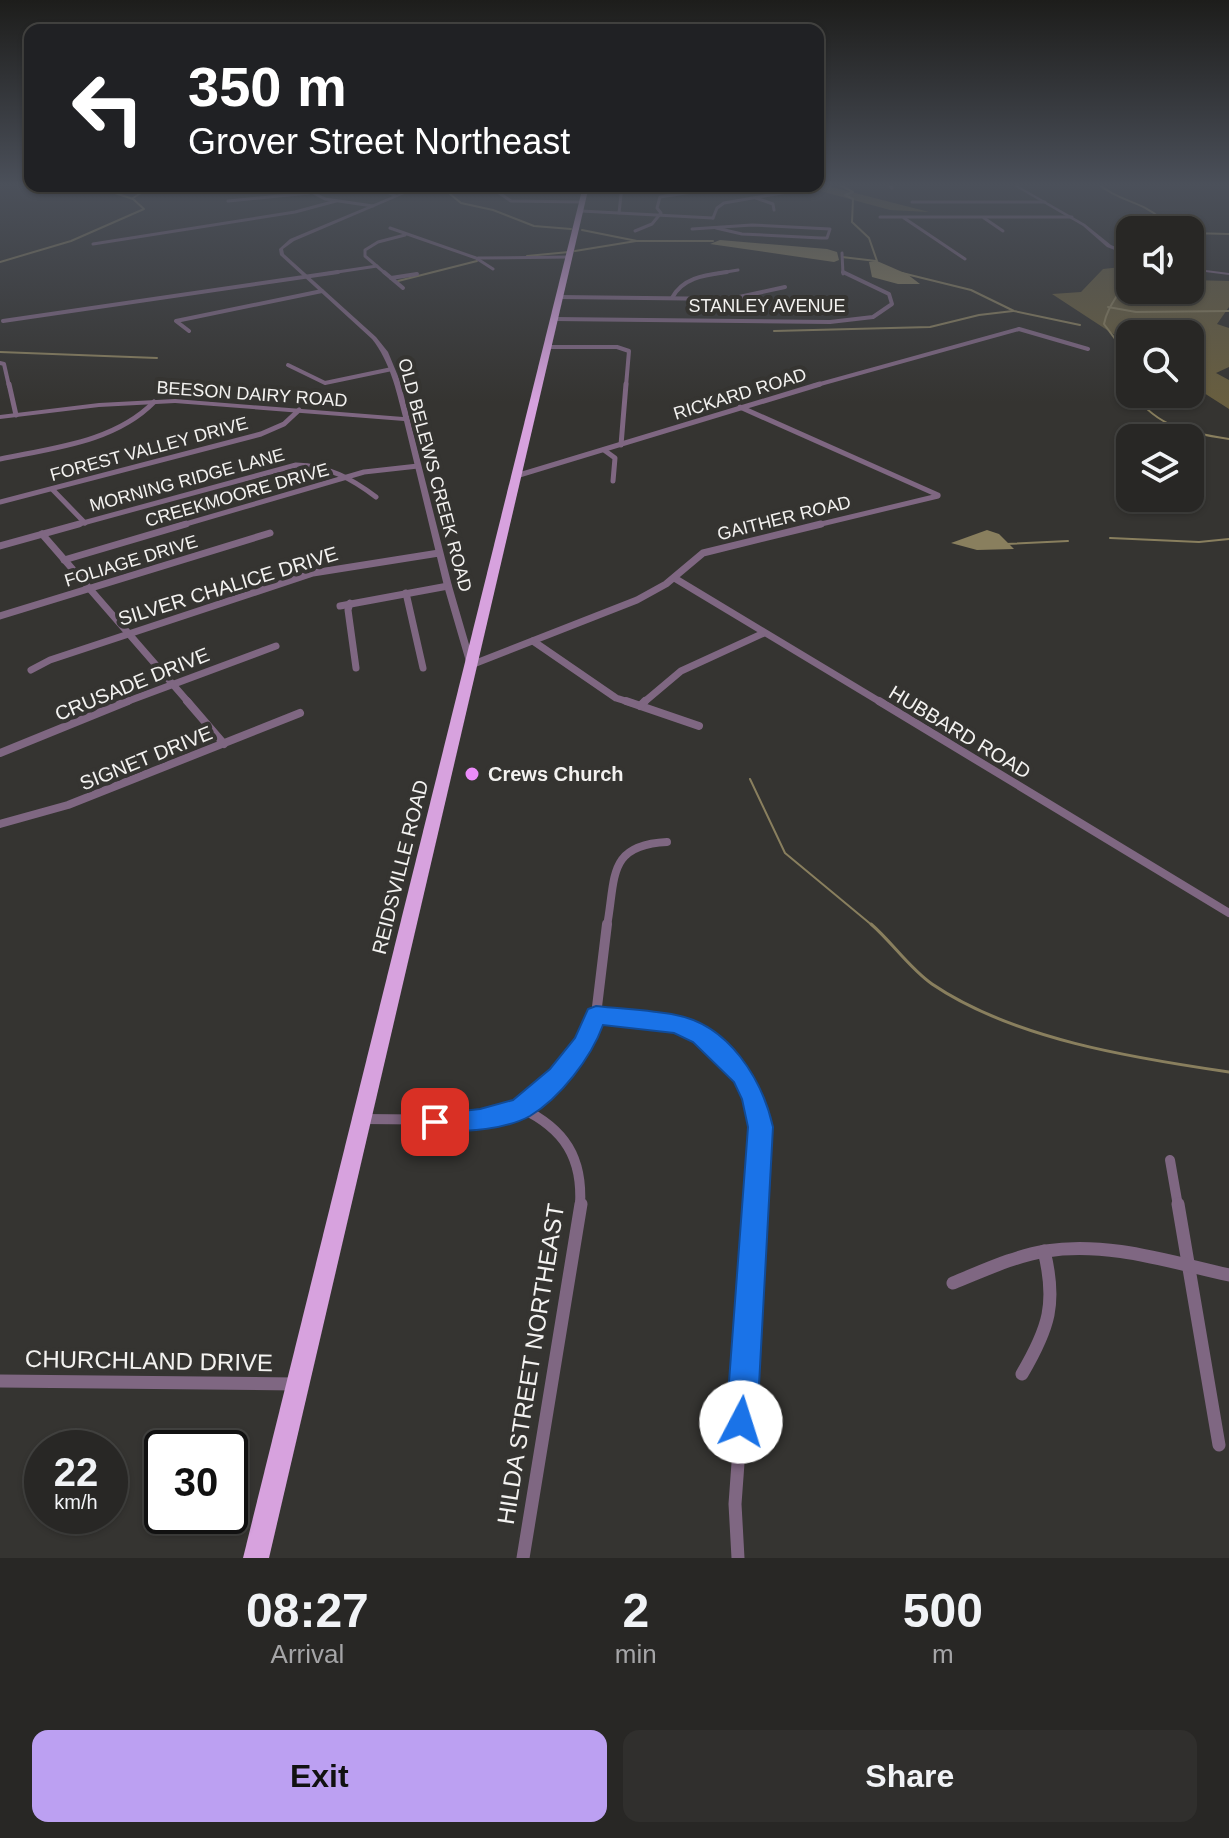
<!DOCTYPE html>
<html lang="en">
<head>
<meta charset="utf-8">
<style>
  :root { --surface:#282725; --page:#302f2d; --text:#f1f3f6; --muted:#a5a5a7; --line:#444442; --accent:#bca0f2 }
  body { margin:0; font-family:Helvetica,sans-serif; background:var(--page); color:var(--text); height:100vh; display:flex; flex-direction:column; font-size:30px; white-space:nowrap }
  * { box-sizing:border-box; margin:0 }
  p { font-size:26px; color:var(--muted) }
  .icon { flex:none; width:44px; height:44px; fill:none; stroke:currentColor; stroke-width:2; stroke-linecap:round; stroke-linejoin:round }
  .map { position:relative; height:1558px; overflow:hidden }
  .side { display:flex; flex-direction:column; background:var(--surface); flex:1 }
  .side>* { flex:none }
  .top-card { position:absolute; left:24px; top:24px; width:800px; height:168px; border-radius:16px; box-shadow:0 2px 6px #0004,0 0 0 2px var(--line); background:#202124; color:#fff; overflow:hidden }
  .buttons { position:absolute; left:1116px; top:216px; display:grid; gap:16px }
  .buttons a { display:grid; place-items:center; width:88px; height:88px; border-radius:16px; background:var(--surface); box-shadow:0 2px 6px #0004,0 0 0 2px var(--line); font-size:40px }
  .speed { position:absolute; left:24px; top:1430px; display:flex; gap:16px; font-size:40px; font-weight:700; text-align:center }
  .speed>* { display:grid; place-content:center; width:104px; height:104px; border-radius:50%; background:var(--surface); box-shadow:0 2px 6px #0004,0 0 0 2px var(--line); line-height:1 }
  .speed small { font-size:20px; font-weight:400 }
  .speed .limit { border:4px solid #111; border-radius:12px; background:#fff; color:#111 }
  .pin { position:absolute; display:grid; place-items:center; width:68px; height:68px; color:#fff; margin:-34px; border-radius:16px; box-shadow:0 4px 12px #0006 }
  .me { position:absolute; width:88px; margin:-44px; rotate:5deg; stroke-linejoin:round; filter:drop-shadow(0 0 6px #0008) }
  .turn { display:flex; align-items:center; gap:28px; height:168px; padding:0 32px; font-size:36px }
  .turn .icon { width:104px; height:104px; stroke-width:2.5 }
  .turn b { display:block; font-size:56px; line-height:68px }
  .eta { display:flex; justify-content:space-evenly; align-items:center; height:136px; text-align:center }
  .eta b { font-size:48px; font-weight:700; line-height:56px }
  .action { display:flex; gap:16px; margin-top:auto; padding:16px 32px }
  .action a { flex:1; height:92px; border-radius:16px; background:var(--accent); color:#111; font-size:32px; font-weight:700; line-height:92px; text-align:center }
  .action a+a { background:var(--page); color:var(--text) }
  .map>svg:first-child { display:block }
  .green { fill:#685e3f }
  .water { fill:#897f5e }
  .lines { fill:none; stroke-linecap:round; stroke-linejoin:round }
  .stream-far1 { stroke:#897f5e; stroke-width:2 }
  .stream { stroke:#897f5e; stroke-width:3 }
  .minor-far6 { stroke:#7f6782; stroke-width:3 }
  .minor-far5 { stroke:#7f6782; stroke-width:4 }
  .minor-far4 { stroke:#7f6782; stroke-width:5 }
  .minor-far3 { stroke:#7f6782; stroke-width:7 }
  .minor-far2 { stroke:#7f6782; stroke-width:8 }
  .minor-far1 { stroke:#7f6782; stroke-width:10 }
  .minor { stroke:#7f6782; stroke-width:13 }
  .tertiary { fill:#7f6782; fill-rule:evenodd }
  .trunk { fill:#d7a2de; fill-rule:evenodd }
  .route { fill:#1a73e8; stroke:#114b97; stroke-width:2 }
  .poi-dot { fill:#ec8cfa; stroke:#353431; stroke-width:3 }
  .labels { text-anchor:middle; stroke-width:8; stroke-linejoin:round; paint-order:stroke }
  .far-street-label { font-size:18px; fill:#f3f2f0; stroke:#353431 }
  .street-label { font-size:20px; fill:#f3f2f0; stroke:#353431 }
  .poi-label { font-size:20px; font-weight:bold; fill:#f3f2f0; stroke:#353431; text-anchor:start }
  .near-street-label { font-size:24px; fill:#f3f2f0; stroke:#353431 }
</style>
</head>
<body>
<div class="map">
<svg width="1229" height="1558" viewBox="0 0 1229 1558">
  <rect width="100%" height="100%" fill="#353431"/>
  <g class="green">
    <path d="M818 184H820L929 212 890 210 802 186Z"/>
    <path d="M1128 257 1130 290H1190V280L1229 281V307L1217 324 1229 328V367L1216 373 1229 380V409L1190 384V334H1130V345L1052 294 1081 292 1103 269 1121 267Z"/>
  </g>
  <g class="water">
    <path d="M720 240 827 249 837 252 839 260 834 262 710 244Z"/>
    <path d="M877 261 907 274 920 284H898L872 277 869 262Z"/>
    <path d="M987 530 999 534 1014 549 977 550 951 543Z"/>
  </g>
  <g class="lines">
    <g class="stream-far1">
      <path d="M838 184 853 192 845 195 853 199 852 222 869 238 877 261"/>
      <path d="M1106 184 1101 186C1119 201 1143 202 1160 218L1156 221 1159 226 1155 230"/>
      <path d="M450 194 461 203 493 210 534 226 571 229"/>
      <path d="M133 198 152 186"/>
      <path d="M582 230 637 241H713"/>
      <path d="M1190 233 1229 234"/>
      <path d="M575 251 636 241"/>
      <path d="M527 256 569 252"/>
      <path d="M842 257 876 261"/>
      <path d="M0 262 71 241 144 209 133 199 94 186"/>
      <path d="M1130 268C1126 289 1108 302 1104 324L1124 351 1130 370"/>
      <path d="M902 273 971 290 1014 311 1080 325"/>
      <path d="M398 281 477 261"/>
      <path d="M1108 307 1136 312 1229 311"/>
      <path d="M774 331 930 327 979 315 1013 311"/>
      <path d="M0 352 157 358"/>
      <path d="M1134 394C1158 428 1190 433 1229 439"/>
      <path d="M1110 538 1199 542 1229 539"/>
      <path d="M1006 544 1068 541"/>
      <path d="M750 779 785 853 873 926"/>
    </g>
    <path class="stream" d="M871 924C892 942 909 968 932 984 1013 1039 1133 1058 1229 1072"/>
    <g class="minor-far6">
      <path d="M889 184 892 188"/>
      <path d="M489 186 511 201 583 202"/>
      <path d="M302 187 325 199 373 206"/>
      <path d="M756 198 773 204 774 210"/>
      <path d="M228 201 309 193"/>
      <path d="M912 202H1045"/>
      <path d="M581 211 713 218"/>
      <path d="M619 213 622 186"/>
      <path d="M880 217H1072"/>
      <path d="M713 218 717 208 724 203 787 192"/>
      <path d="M904 218 965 259"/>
      <path d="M984 218 1003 231"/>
      <path d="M390 228 476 258 493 269"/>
      <path d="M692 229 752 225 830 229 827 238H821L742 234 716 228"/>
      <path d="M635 231 652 224 661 213 657 208 660 197 730 186"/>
      <path d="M93 244 295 212 336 201"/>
      <path d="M842 253 843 274"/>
      <path d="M478 258 569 257"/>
      <path d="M324 274 377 266"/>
      <path d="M386 274 365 256V250L378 242 405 235"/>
      <path d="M714 274 738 270"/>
    </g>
    <g class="minor-far5">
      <path d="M384 272 403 288"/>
      <path d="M391 278 417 274"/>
      <path d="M559 297 730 299 785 287"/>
      <path d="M672 298C683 277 706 275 727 272"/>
      <path d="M554 319 830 322 873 317 892 304 889 294 843 272"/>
      <path d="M3 321 338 272"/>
      <path d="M189 331 176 321 322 291"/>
      <path d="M547 347H617L629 351 626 386"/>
      <path d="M0 363 4 364 9 386"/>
      <path d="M288 365 325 383 392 369"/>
      <path d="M813 386 1019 329 1088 349"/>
    </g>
    <g class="minor-far4">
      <path d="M9 384 16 415"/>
      <path d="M740 407 938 495"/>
      <path d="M621 445 626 384"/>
      <path d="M604 450 615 458 613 481"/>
      <path d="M0 459C53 448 115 442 154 402"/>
      <path d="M516 476 820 384"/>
      <path d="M52 489 85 523"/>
      <path d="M0 502 261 434 284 424 299 410"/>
      <path d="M72 526 296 465C328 466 351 478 376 497"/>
      <path d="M179 526 364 472 418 466"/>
      <path d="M813 526 938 496"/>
    </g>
    <g class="minor-far3">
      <path d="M42 534 189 703"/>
      <path d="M0 546 79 524"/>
      <path d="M64 560 186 524"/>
      <path d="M676 579 882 703"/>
      <path d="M406 593 423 668"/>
      <path d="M350 603 348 610 356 668"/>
      <path d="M340 606 448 586"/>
      <path d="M0 616 270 533"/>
      <path d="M533 641 616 698 632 703"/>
      <path d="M471 665 637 600 666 584 703 553 821 524"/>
      <path d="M31 670 50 660 313 573 439 553"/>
      <path d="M123 703 276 646"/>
      <path d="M643 703 681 671 764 633"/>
    </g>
    <g class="minor-far2">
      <path d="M187 701 224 744"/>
      <path d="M626 701 699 726"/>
      <path d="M879 701 1229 913"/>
      <path d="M640 706 645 701"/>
      <path d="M0 753 128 701"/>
      <path d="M0 824 68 805 300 713"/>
      <path d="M607 926C616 877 607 845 667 842"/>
    </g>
    <g class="minor-far1">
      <path d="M596 1015C623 1017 650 1016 676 1024 692 1029 705 1040 718 1051 768 1098 761 1144 757 1206"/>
      <path d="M521 1108C565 1129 583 1158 580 1206"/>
      <path d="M362 1119 480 1120 521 1108 559 1076 585 1043 596 1015 607 924"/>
      <path d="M1170 1160 1178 1206"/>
    </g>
    <g class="minor">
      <path d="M1178 1204 1219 1445"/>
      <path d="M953 1283C983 1271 1014 1256 1046 1251 1107 1241 1170 1262 1229 1275"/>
      <path d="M1022 1374C1049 1328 1057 1303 1044 1251"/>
      <path d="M0 1381 297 1384"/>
      <path d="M523 1558 581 1204"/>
      <path d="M738 1558 735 1504 757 1204"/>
    </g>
    <g class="tertiary">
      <path d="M1011 184H1015L1085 224 1111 245 1130 253V256L1107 247 1083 226Z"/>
      <path d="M367 186H372L397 195 418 186H423L294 241 283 249 284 254 376 337 388 352 400 381 452 586 475 665 471 668 467 665 444 586 404 421 175 403 99 407 0 419V415L99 403 175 399 403 417C396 389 390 362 372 339L280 255 279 249 290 239 393 196Z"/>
      <path d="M1190 268 1229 273V275L1190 270Z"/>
    </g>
    <path class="trunk" d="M583 186H589L269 1558H243Z"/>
  </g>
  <linearGradient id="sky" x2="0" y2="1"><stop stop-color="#1d1d1b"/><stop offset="0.46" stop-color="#4b505a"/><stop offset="1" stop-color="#4b505a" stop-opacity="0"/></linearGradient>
  <rect width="1229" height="402" fill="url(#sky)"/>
  <path class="route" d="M596 1006C622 1009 650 1010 676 1015 729 1025 762 1079 773 1127L757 1422 752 1432 741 1437 731 1432 726 1422 748 1127 742 1099 734 1082 693 1042 674 1033 603 1025C591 1058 560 1098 530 1116 512 1126 483 1130 463 1131 450 1132 438 1134 426 1130L422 1122 426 1115 480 1109 513 1100 550 1069 575 1038 588 1009Z"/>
  <circle class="poi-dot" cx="472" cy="774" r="8"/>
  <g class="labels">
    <g class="far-street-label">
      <text x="767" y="312">STANLEY AVENUE</text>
      <text transform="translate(252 394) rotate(4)" y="6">BEESON DAIRY ROAD</text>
      <text transform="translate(740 394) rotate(-17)" y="6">RICKARD ROAD</text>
      <text transform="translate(149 449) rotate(-15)" y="6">FOREST VALLEY DRIVE</text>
      <text transform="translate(435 475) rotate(75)" y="6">OLD BELEWS CREEK ROAD</text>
      <text transform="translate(187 480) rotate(-15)" y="6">MORNING RIDGE LANE</text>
      <text transform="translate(237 495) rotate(-16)" y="6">CREEKMOORE DRIVE</text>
      <text transform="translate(784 518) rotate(-14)" y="6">GAITHER ROAD</text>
      <text transform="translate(131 561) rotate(-17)" y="6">FOLIAGE DRIVE</text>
    </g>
    <g class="street-label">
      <text transform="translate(228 586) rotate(-17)" y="7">SILVER CHALICE DRIVE</text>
      <text transform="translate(132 684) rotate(-22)" y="7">CRUSADE DRIVE</text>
      <text transform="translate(960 732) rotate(31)" y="7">HUBBARD ROAD</text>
      <text transform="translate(146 758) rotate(-22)" y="7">SIGNET DRIVE</text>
      <text transform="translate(400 867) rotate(-76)" y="7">REIDSVILLE ROAD</text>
    </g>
    <g class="poi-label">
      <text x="488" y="781">Crews Church</text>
    </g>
    <g class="near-street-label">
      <text transform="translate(149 1361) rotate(1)" y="8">CHURCHLAND DRIVE</text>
      <text transform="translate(531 1364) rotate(-81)" y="8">HILDA STREET NORTHEAST</text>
    </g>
  </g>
</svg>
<div class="buttons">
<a><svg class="icon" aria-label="sound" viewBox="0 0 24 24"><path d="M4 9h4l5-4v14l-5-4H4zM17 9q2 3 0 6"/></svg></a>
<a><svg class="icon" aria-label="search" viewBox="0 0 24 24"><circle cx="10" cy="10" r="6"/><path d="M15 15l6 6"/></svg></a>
<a><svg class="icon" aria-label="layers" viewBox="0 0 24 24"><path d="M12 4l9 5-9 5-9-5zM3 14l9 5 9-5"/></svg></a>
</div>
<div class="speed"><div>22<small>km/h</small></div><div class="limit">30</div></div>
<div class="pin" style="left:435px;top:1122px;background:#d93025"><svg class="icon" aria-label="arrive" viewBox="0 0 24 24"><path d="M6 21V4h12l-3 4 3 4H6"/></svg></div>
<svg class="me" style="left:741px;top:1422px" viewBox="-20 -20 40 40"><circle r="19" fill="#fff"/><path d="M0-13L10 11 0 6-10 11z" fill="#1a73e8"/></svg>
<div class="top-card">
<div class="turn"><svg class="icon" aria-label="left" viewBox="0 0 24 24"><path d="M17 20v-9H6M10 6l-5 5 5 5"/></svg><div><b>350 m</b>Grover Street Northeast</div></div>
</div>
</div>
<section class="side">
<div class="eta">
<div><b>08:27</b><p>Arrival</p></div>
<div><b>2</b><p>min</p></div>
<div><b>500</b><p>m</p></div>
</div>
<div class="action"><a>Exit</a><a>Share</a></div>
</section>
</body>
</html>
